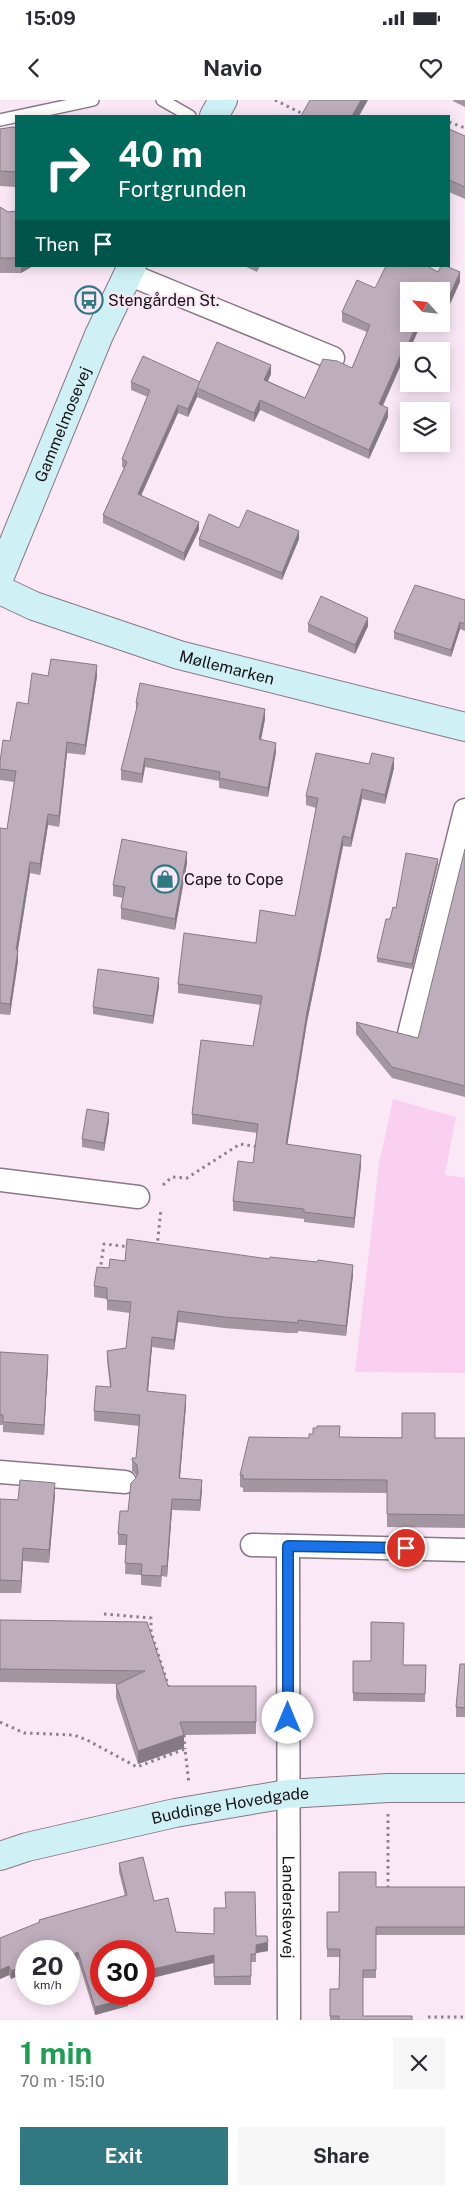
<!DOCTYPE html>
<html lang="en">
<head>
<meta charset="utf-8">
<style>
  :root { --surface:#fff; --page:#f7f7f7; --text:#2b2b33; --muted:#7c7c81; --accent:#317982 }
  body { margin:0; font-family:"Public Sans",sans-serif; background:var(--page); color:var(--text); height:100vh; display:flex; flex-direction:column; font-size:19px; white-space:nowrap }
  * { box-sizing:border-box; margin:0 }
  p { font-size:16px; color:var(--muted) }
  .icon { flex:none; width:28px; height:28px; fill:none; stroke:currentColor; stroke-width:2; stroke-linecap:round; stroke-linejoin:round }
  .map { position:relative; height:1920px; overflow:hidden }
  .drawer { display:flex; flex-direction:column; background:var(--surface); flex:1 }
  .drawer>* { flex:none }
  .top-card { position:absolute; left:15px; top:15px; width:435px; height:152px; border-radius:0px; box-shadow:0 2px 12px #0003; background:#00695c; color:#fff; overflow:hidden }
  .needle { width:32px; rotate:297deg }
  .buttons { position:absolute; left:400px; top:182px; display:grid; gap:10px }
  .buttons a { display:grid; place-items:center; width:50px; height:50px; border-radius:0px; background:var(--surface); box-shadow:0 2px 12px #0003; font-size:25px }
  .speed { position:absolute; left:15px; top:1840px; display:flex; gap:10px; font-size:25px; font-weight:700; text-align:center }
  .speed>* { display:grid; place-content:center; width:65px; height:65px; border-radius:50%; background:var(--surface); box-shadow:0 2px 12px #0003; line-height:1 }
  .speed small { font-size:12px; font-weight:400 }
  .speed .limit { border:8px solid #d22; background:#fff; color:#111 }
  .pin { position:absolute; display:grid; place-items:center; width:42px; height:42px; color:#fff; margin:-21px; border:2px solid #fff; border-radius:50%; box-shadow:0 1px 5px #0007 }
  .me { position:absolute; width:55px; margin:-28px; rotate:0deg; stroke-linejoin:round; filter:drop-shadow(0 0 4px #0008) }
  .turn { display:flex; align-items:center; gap:18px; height:105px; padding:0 20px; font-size:22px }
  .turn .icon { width:65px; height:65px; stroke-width:2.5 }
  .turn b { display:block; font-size:35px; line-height:42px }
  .then { display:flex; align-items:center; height:48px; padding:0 20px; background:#0003; gap:10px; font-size:19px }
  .round { display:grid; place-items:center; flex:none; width:52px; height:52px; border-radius:0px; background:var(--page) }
  .headline { display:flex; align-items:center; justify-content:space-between; height:85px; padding:0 20px }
  h1 { font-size:30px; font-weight:700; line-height:38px; color:#1e9e55 }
  .cta { display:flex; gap:10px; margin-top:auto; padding:10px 20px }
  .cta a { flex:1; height:58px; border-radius:0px; background:var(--accent); color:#fff; font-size:20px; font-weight:700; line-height:58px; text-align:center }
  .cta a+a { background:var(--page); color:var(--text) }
  .status { display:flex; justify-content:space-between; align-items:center; height:35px; padding:0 25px; background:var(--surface); direction:ltr }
  .status svg { height:14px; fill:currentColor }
  header { display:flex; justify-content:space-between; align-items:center; height:65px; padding:0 20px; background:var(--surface); font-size:22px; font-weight:700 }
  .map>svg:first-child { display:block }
  .green { fill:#f9d0f1 }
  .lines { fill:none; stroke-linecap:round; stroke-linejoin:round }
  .lane-casing { stroke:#877884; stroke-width:14 }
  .street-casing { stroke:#877884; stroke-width:25 }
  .secondary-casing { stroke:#877884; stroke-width:30 }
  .path { stroke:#8c808a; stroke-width:3; stroke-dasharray:2.5 4; stroke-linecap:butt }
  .lane { stroke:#fff; stroke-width:11 }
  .street { stroke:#fff; stroke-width:22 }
  .secondary { stroke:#cff1f6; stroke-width:28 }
  .wall { fill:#a396a1 }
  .shaded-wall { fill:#857a83 }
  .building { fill:#beaebb; stroke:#857a83 }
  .route-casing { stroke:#114b97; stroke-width:12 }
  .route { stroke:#1a73e8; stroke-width:9 }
  .labels { text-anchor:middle; stroke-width:4; stroke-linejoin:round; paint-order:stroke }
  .poi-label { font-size:16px; fill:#161115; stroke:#fae8f6; text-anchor:start }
  .street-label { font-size:16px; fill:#161115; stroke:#fae8f6 }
</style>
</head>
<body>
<div class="status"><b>15:09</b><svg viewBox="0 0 49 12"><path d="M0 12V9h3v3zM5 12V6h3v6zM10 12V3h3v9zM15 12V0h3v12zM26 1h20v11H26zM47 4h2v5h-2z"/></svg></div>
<header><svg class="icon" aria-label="back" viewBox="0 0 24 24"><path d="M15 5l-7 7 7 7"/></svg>Navio<svg class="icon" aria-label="heart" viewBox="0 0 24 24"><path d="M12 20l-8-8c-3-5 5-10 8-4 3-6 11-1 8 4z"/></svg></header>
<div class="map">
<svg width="465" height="1920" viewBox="0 0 465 1920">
  <rect width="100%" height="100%" fill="#fae8f6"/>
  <path class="green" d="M393 999 456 1017 445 1075 465 1078V1273L355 1272 379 1064Z"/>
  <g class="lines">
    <g class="lane-casing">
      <g id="lane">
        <path d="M162 0 190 16"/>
        <path d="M0 20 93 0"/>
      </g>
    </g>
    <g class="street-casing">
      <g id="street">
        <path d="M128 174 333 258"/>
        <path d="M409 934 465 710"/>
        <path d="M0 1080 138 1097"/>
        <path d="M0 1372 125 1382"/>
        <path d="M252 1445 465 1450"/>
        <path id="s1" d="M288 1446 289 1920"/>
      </g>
    </g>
    <g class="secondary-casing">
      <g id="secondary">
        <path d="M214 16 223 0"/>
        <path id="s2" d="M0 476 99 235 132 166"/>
        <path id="s3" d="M0 490 34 506 179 555 465 627"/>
        <path id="s4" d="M0 1756 27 1747 175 1713 287 1694 388 1688H465"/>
      </g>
    </g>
    <g class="path">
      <path d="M275 0 307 16"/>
      <path d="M449 22 465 28"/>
      <path d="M163 1085 172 1077 187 1078 240 1044 259 1047"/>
      <path d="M157 1147 161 1109"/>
      <path d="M100 1171 104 1144 130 1147"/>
      <path d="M104 1514 151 1518V1532L169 1588"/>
      <path d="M0 1622 24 1633 74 1635 87 1640 137 1667 185 1649 189 1684"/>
      <path d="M184 1635 185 1649"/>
      <path d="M388 1714V1787L390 1788"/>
      <path d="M428 1917H465"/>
    </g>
    <use href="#lane" class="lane"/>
    <use href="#street" class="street"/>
    <use href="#secondary" class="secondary"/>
  </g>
  <g class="wall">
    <path d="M453 0H465V7L453 1Z"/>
    <path d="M16 28V87L0 86V29Z"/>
    <path d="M449 29 465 36V99L449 92Z"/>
    <path d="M0 107 8 112 16 111V166H33L21 173H0Z"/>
    <path d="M244 166H260L257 172Z"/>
    <path d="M460 182 409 191 421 224 405 260H403L383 306 388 317 369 359 260 310 254 322 197 297 188 317 178 313 141 396 199 430 184 461 103 423V415L124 368 122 367V359L148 297 131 290V282H200L271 274 268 281 305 298 352 268 367 232 342 222V212L375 188Z"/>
    <path d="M425 224H441L439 230Z"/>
    <path d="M199 439H299L282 480 199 446Z"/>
    <path d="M465 500V531L460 529 451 557 394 539V532Z"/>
    <path d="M308 524 368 526 355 554 308 532Z"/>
    <path d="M48 576H97L85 655 67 653 59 727 48 725 40 775 30 773 18 850V861L10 915 0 914V728L7 729 14 682 0 680V662L28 604Z"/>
    <path d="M136 603 265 619 261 640 276 652 268 697 219 688V681L145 667 142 683 121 680V670L136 612Z"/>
    <path d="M369 664 394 668 385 704 362 699 351 747 343 746 307 922 287 1044 361 1065 354 1128 304 1122V1119L233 1111V1101L253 1063 257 1033 192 1024V1014L253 946 261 905 178 893V884L256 843 295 816 316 708 306 705V696Z"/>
    <path d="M465 749V997L392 978 356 934V922L418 938Z"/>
    <path d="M187 763 175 830 121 819V808L123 798 113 796V785Z"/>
    <path d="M438 763 412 869 377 862V858L390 819 396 808Z"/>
    <path d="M159 886 153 924 93 914V907Z"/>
    <path d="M109 1021 104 1051 82 1047V1039Z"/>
    <path d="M125 1161 353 1175 346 1236 298 1231V1233H288L224 1228 178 1222 174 1250 152 1247 148 1291 186 1305 180 1378 202 1390 200 1411 172 1410 167 1477 162 1476 161 1487 141 1485V1475L125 1474 126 1445H118V1434L128 1411 137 1376 132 1371V1358H136L139 1326 94 1321V1311L110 1287 107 1261V1251L126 1248 130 1213 107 1210V1199L94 1197V1186L109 1168Z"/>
    <path d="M0 1252 48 1264 44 1335 3 1332V1325H0Z"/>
    <path d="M340 1337 465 1338V1428L387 1427V1393L243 1392V1388L240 1387V1375L309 1338Z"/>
    <path d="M55 1395 49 1463 23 1461 21 1493H0V1399L18 1400Z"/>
    <path d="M0 1520 147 1522 168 1586H256V1634L184 1635V1648L138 1664 116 1598V1585L120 1584 0 1582Z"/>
    <path d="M353 1561 403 1565H426L425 1602 353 1601Z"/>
    <path d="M465 1564V1617H456V1607Z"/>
    <path d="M119 1763 154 1801 176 1832 256 1836 268 1851 256 1853V1862H251V1885H214V1863L101 1851 128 1906 95 1915 78 1860 26 1851 11 1879 9 1875 0 1879V1838L39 1823V1820L125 1796 119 1772Z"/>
    <path d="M376 1787H465V1835H376V1878H363V1916L412 1920H330V1889H339L340 1857H327V1812H339Z"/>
  </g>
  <g class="shaded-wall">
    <path d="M361 0H368L359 16H352Z"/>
    <path d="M21 166H33L21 173Z"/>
    <path d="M460 172V182L441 224V215Z"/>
    <path d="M417 224H421L405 260V251Z"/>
    <path d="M439 224H441L439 230Z"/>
    <path d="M403 250V260L379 313V304Z"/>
    <path d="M271 265V274L264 289V280Z"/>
    <path d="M197 289V297L188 317V309Z"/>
    <path d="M260 300V310L254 322V313Z"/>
    <path d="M178 305V313L138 402V394Z"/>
    <path d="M388 308V317L369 359V350Z"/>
    <path d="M199 422V430L184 461V453Z"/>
    <path d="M299 431V439L282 480V473Z"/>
    <path d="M368 518V526L355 554V545Z"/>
    <path d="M460 522V529L451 557V550Z"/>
    <path d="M97 565V576L85 655V645Z"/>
    <path d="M265 609V619L259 649V639Z"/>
    <path d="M67 642V653L59 727V716Z"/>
    <path d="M276 643V652L268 697V688Z"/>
    <path d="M145 658V667L142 683V674Z"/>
    <path d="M394 658V668L385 704V695Z"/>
    <path d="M362 689V699L351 747V738Z"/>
    <path d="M48 714V725L40 775V764Z"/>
    <path d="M343 736V746L307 922 286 1053V1044L307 912Z"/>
    <path d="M187 752V763L175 830V819Z"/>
    <path d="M438 759V763L412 869V864Z"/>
    <path d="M30 762V773L16 861V850Z"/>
    <path d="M18 850V861L10 915V904Z"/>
    <path d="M159 878V886L153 924V916Z"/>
    <path d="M109 1013V1021L104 1051V1043Z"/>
    <path d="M361 1055V1065L354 1128V1118Z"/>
    <path d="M353 1165V1175L346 1236V1226Z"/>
    <path d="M178 1211V1222L174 1250V1240Z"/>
    <path d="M152 1237V1247L147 1302V1291Z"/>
    <path d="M48 1255V1264L44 1335V1325Z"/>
    <path d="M186 1295V1305L179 1388V1378Z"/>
    <path d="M202 1380V1390L200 1411V1400Z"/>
    <path d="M55 1383V1395L49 1463V1450Z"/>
    <path d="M172 1399V1410L167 1477V1466Z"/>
    <path d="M23 1448V1461L21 1493V1481Z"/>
    <path d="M184 1635V1648L138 1664V1651Z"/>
    <path d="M268 1842V1851L256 1853V1845Z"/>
    <path d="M78 1852V1860L69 1864V1856Z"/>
    <path d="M214 1855V1863L144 1880V1871Z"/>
    <path d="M26 1865V1873L11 1879V1871Z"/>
    <path d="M9 1866V1875L0 1879V1870Z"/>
    <path d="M128 1898V1906L95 1915V1907Z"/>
  </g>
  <g class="building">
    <path d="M310 0H361L352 16H301Z"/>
    <path d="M13 27 16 28V72L0 71V29Z"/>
    <path d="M449 29 465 36V87L449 80Z"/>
    <path d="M0 107 8 112 16 111V158H0Z"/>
    <path d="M386 166H427L438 172 441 166H446L460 172 441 215V191H409V224H417L405 251 403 250 379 304 388 308 369 350 260 300 254 313 197 288 217 242 271 265 264 280 305 298 323 259 337 261 352 268 370 225 342 212 357 180 375 188Z"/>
    <path d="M143 256 200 282 188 309 178 305 138 394 199 422 184 453 103 415 127 362 122 359 150 290 131 282Z"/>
    <path d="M247 410 299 431 282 473 199 439 209 414 239 428Z"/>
    <path d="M415 485 465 500V524L460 522 451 550 394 532Z"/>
    <path d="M321 496 368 518 355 545 308 524Z"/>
    <path d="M51 559 97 565 85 645 67 642 59 716 48 714 40 764 30 762 16 850H18L10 904 0 903V728L7 729 16 671 0 669V662L3 640 10 641 17 602 28 604 32 573 48 576Z"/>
    <path d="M140 583 265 609 259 639 276 643 268 688 219 678 220 672 145 658 142 674 121 670 138 603H136Z"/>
    <path d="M316 653 369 664 372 653 394 658 385 695 362 689 351 738 343 736 307 912 286 1044 361 1055 354 1118 304 1112V1109L233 1101 238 1061 253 1063 258 1024 192 1014 201 940 253 946 262 896 178 884 184 833 256 843 260 810 295 816 318 698 306 696Z"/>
    <path d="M122 739 187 752 175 819 121 808 125 787 113 785Z"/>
    <path d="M465 749V986L392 967 356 922 418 938Z"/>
    <path d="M406 753 438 759 412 864 377 858 386 819H390L393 807 396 808Z"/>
    <path d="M98 869 159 878 153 916 93 907Z"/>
    <path d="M87 1009 109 1013 104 1043 82 1039Z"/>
    <path d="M127 1139 269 1159 270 1157 317 1162 318 1160 353 1165 346 1226 298 1220V1223L288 1222 224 1217 178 1211 174 1240 152 1237 147 1291 186 1295 179 1378 202 1380 200 1400 172 1399 167 1466H162L161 1476 141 1475 142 1464 125 1463 127 1435 118 1434 120 1411H128L131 1383 135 1379 138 1373 137 1365 132 1360V1358H136L140 1315 94 1311 96 1286 111 1287 107 1251 126 1248 131 1202 107 1200V1188L94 1186 97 1167 109 1168 110 1159 125 1161Z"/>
    <path d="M0 1252 48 1255 44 1325 3 1322V1315H0Z"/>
    <path d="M402 1313H435V1338H465V1415L387 1414V1380L243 1379V1375H240L249 1337 309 1338V1334H313V1328H317V1326H340L339 1337 402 1338Z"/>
    <path d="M20 1380 55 1383 49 1450 23 1448 21 1481 0 1480V1399L18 1400Z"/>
    <path d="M0 1520 147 1522 168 1586H256V1622H180L184 1635 138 1651 116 1585 145 1571 0 1569Z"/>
    <path d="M371 1522 404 1523 403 1565H426L425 1594 353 1593V1561H371Z"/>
    <path d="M460 1564H465V1608L456 1607Z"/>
    <path d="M143 1757 154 1801 168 1798 176 1832 214 1834V1808H226L225 1792H255L256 1836H267L268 1842 256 1845V1854H251V1876L214 1877V1855L144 1871V1851H101V1894H127L128 1898 95 1907 78 1852 69 1856V1851H26V1865L11 1871 9 1866 0 1870V1838L40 1822 39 1820 127 1795 119 1763Z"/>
    <path d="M339 1772H376V1787H465V1827H376V1870H363V1916H412V1920H339V1916H330V1889H339L340 1849H327V1812H339Z"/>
  </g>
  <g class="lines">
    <g class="route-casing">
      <path id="route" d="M288 1618V1446L406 1448"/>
    </g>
    <use href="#route" class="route"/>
  </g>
  <defs>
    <g id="bus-ring" transform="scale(1.4375)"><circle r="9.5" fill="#fae8f6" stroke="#317982" stroke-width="1.5"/><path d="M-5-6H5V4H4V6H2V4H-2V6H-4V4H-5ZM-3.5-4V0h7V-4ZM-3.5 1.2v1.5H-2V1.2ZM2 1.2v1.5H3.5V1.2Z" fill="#317982"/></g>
    <g id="shop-ring" transform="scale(1.4375)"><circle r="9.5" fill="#fae8f6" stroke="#317982" stroke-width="1.5"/><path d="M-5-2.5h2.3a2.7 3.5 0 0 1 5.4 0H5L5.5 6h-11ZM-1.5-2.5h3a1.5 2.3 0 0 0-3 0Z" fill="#317982"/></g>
  </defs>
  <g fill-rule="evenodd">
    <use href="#bus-ring" x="89" y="200"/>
    <use href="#shop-ring" x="165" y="779"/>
  </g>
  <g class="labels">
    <g class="poi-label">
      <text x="108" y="206">Stengården St.</text>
      <text x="184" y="785">Cape to Cope</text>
    </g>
    <g class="street-label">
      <text dy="6" stroke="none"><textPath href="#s2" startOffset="164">Gammelmosevej</textPath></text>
      <text dy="6" stroke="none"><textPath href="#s3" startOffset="240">Møllemarken</textPath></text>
      <text dy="6" stroke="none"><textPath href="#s4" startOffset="236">Buddinge Hovedgade</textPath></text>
      <text dy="6" stroke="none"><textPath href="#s1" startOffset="361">Landerslevvej</textPath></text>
    </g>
  </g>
</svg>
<div class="buttons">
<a><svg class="needle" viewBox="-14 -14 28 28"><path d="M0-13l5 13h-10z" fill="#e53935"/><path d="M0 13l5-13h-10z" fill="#7c7c81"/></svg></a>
<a><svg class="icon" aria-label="search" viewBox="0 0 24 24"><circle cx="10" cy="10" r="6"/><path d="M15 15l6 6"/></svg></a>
<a><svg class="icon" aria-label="layers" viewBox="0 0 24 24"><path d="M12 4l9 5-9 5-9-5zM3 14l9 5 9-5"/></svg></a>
</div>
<div class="speed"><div>20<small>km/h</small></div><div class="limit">30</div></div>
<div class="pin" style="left:406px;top:1448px;background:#d93025"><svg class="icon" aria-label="arrive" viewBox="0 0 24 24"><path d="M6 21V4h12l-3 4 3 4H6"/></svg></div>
<svg class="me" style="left:288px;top:1618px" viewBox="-20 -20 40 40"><circle r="19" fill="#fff"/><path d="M0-13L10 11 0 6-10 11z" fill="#1a73e8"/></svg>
<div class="top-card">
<div class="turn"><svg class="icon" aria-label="right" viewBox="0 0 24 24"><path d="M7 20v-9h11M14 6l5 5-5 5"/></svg><div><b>40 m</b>Fortgrunden</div></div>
<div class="then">Then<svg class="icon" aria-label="arrive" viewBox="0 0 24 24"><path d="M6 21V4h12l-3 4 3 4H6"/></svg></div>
</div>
</div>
<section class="drawer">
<div class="headline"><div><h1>1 min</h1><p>70 m · 15:10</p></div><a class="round"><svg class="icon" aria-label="close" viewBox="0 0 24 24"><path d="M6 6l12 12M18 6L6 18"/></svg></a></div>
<div class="cta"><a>Exit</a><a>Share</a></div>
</section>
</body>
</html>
